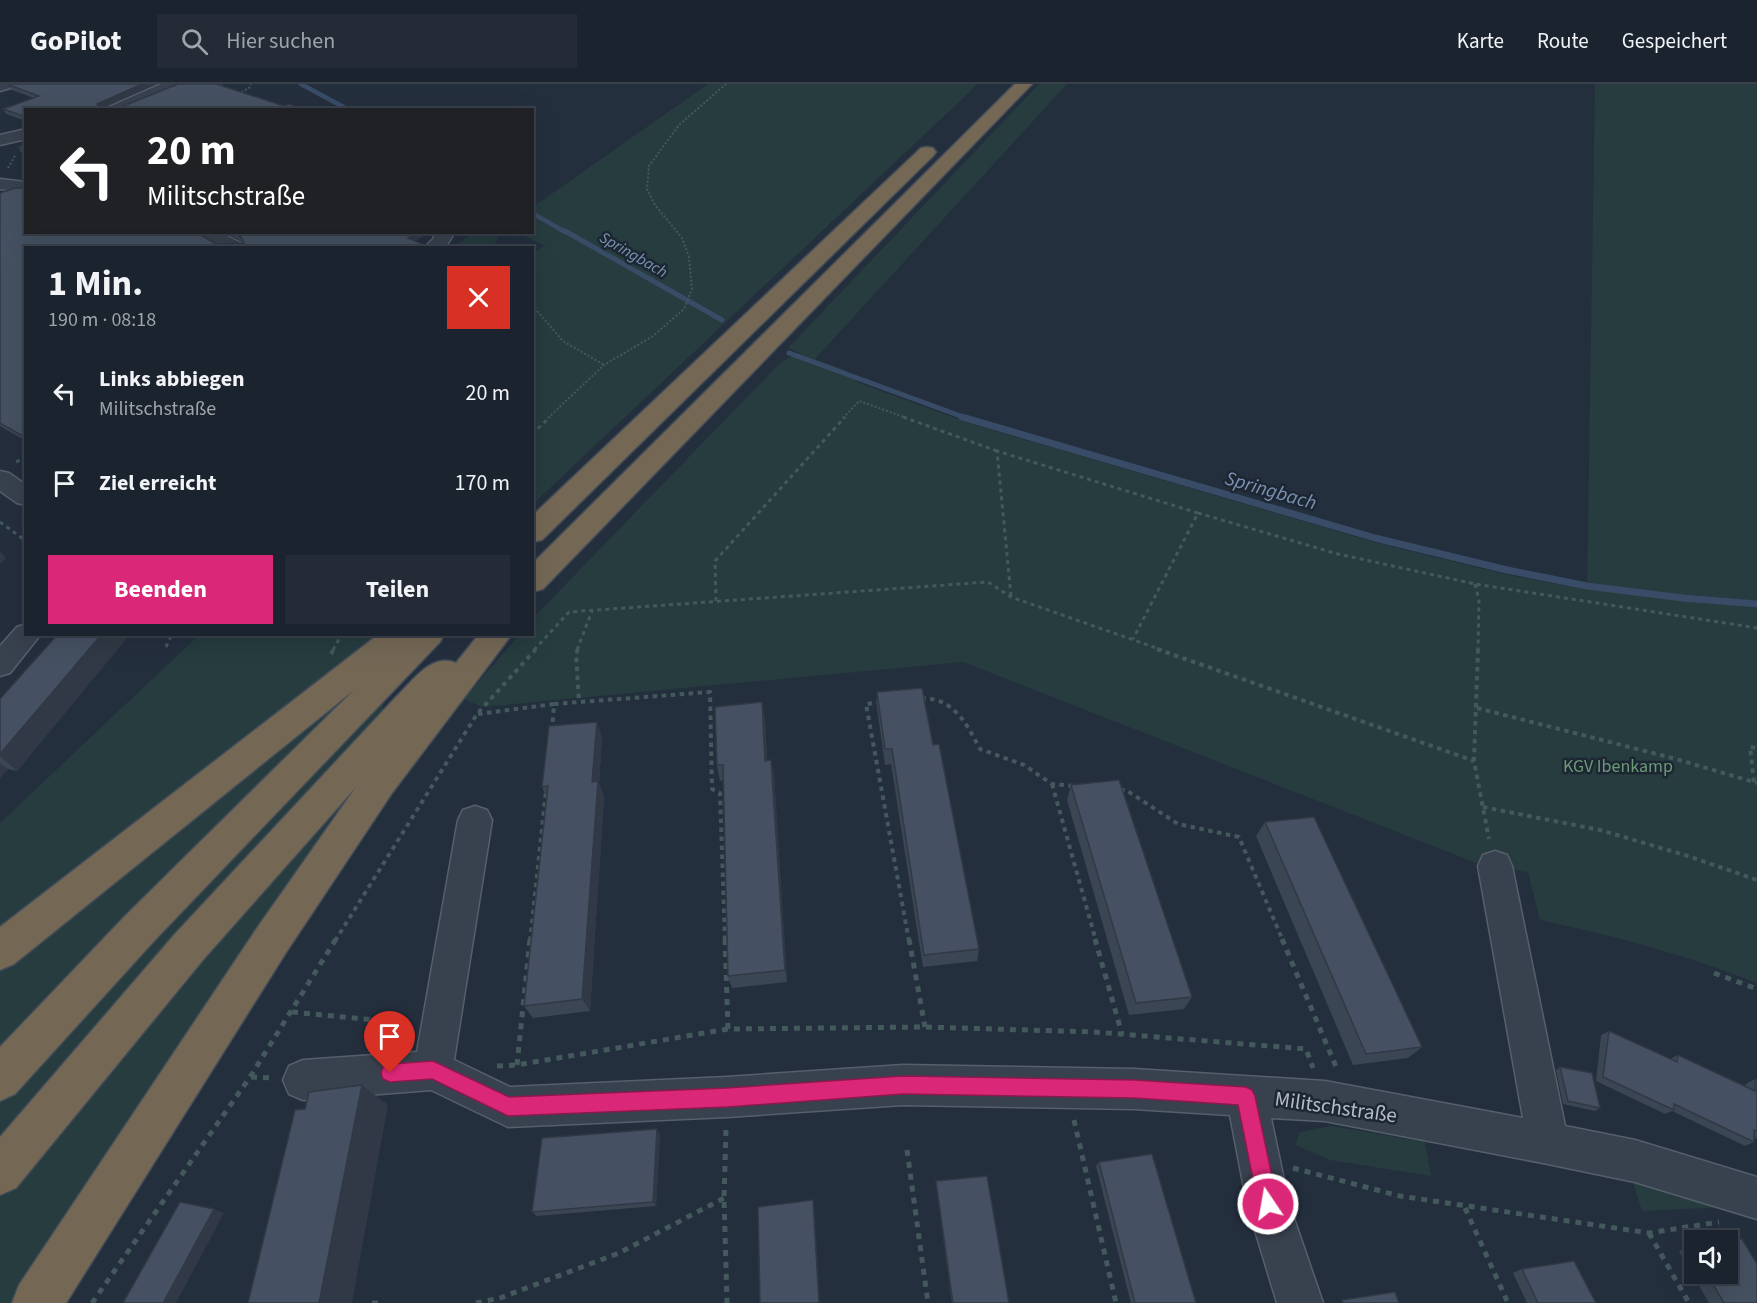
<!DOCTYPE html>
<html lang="de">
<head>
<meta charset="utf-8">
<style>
  :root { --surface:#1b232e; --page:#242b36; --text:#f1f3f6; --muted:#a0a4aa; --line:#39404a; --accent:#db2777 }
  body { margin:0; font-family:"Source Sans 3",sans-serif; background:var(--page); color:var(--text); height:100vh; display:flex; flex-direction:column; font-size:22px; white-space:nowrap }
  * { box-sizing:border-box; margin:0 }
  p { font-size:20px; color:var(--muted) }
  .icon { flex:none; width:33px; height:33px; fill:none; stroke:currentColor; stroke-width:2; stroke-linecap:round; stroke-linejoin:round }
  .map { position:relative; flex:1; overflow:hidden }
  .side { position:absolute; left:24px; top:162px; width:510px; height:390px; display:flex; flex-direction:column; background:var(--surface); border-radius:0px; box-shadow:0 6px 24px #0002,0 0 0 2px var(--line) }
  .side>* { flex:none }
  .guide { position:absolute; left:24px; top:24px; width:510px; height:126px; border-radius:0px; box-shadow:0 6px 24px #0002,0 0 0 2px var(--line); background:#202124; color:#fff; overflow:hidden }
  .fabs { position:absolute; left:1684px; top:1146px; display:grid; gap:12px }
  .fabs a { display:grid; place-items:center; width:54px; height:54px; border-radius:0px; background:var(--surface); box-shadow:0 6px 24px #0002,0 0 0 2px var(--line); font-size:30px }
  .pin { position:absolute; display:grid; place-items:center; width:51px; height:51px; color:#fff; margin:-62px -26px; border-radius:50% 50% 50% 0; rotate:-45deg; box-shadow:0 0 6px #0007 }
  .pin .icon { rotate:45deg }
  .me { position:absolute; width:66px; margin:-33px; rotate:348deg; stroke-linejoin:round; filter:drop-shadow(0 0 4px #0008) }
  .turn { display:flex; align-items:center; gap:21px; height:126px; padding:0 24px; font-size:27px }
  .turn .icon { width:78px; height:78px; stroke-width:2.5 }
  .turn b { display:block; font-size:42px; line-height:51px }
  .round { display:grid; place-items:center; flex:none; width:63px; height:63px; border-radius:0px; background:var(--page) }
  .head { display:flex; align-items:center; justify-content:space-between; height:102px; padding:0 24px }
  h1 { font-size:36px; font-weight:700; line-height:45px }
  .cta { display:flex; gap:12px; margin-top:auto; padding:12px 24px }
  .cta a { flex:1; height:69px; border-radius:0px; background:var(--accent); color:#fff; font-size:24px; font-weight:700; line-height:69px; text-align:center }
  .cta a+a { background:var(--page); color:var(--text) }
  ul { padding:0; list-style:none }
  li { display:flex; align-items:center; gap:18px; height:90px; padding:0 24px }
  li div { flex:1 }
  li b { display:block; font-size:22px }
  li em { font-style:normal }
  header { display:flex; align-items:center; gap:36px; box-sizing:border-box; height:84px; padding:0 30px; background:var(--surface); border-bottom:2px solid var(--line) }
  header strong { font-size:28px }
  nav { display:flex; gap:33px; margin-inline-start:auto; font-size:21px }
  .search { width:420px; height:54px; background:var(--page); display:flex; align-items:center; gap:15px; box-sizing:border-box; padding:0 21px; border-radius:0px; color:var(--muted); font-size:22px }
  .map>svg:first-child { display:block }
  .green { fill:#263c3f }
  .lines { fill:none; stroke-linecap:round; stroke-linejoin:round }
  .stream-far2 { stroke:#394c67; stroke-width:4.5 }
  .stream-far1 { stroke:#394c67; stroke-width:5 }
  .stream { stroke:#394c67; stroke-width:7 }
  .minor-casing { stroke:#565f6c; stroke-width:3 }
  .highway-casing { stroke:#434c59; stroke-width:3 }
  .path-far3 { stroke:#44595c; stroke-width:2; stroke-dasharray:2 2; stroke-linecap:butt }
  .path-far2 { stroke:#44595c; stroke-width:3; stroke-dasharray:4 4; stroke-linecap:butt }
  .path-far1 { stroke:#44595c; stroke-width:4; stroke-dasharray:4.5 4.5; stroke-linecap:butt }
  .path { stroke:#44595c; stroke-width:5; stroke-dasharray:6 6; stroke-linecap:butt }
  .minor { fill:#38414e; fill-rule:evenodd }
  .highway { fill:#746855; fill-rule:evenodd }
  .wall { fill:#3b4654 }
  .shaded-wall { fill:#303945 }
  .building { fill:#455162; stroke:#303945; stroke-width:1.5 }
  .route { fill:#db2777; stroke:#8e194d; stroke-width:1.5 }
  .labels { text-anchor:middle; stroke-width:5; stroke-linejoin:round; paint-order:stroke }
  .far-water-label { font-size:16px; font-style:italic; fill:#7c92b1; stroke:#1d2633 }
  .park-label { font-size:18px; fill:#6b9a76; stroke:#1d2633 }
  .water-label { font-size:20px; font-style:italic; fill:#7c92b1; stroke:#1d2633 }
  .near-street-label { font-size:21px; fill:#b4bcc9; stroke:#1d2633 }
</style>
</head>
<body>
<header>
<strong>GoPilot</strong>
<div class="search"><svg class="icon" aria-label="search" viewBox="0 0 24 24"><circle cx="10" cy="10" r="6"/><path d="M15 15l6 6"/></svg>Hier suchen</div>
<nav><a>Karte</a><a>Route</a><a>Gespeichert</a></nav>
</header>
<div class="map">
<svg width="1757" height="1219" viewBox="0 0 1757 1219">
  <rect width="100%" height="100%" fill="#242f3e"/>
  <g class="green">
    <path d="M708 0H978L533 420 532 170 544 162 521 150 499 151 494 163H453L473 149 532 148 533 123Z"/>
    <path d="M1039 0H1067L815 275 844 286 859 299 972 340 1377 459 1508 491 1591 506 1757 524V899C1686 871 1615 852 1540 836L1528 788 1479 780 963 578 482 623 464 615 519 551 532 550 533 535 537 530 780 279 797 269 802 270 788 264Z"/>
    <path d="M1595 0H1757V517L1587 502Z"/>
    <path d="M199 551H382L0 847V739Z"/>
    <path d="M391 570 372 689 18 1219H0V886Z"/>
    <path d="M1331 1042 1425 1058 1431 1092 1330 1076 1295 1061 1300 1048Z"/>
    <path d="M1631 1092 1749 1122 1642 1127Z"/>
  </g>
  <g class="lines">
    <g class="stream-far2">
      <path d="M301 0 349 26"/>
      <path d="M532 129 567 149"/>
    </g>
    <g class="stream-far1">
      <path d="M565 147 722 236"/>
      <path d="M789 269 966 334"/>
    </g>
    <path class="stream" d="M962 333 1375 454 1507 486 1587 502 1683 514 1757 520"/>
    <g class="minor-casing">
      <g id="minor">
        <path d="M0 0H16L14 3 0 7Z"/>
        <path d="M161 0H181L179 3 124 26H102Z"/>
        <path d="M26 45V55L0 61V51Z"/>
        <path d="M0 95 26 98V108L0 105Z"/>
        <path d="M194 148H219L243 160 245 164H220Z"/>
        <path d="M433 148H452L453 151 445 164H424L434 154Z"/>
        <path d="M0 387 9 389 26 401V421L17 419 0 407Z"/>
        <path d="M26 540V550H41L10 589 0 592V562L17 543Z"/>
        <path d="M475 722 487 726 492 736 454 976 510 1003 727 993 903 981 1134 985 1325 997 1523 1034 1478 782 1483 771 1495 767 1507 771 1512 782 1565 1042 1635 1056 1757 1093V1135L1635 1098 1548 1080 1325 1037 1271 1034 1289 1120 1323 1219H1277L1247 1120 1230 1031 1134 1025 903 1021 727 1033 508 1043 431 1006 303 1016 289 1010 283 996 289 982 303 976 417 968 458 736 463 726Z"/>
      </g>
    </g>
    <g class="highway-casing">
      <g id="highway">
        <path d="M1015 0H1032L543 505 532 508V480Z"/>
        <path d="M927 63 933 64 936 68 933 72 542 456 532 458V432L921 64Z"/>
        <path d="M379 550H444L440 558 154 857 15 1010 0 1017V963L126 831 354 606 14 880 0 886V843Z"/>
        <path d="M479 550H512L392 709 285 870 66 1219H12L19 1201 257 844 356 703 202 877 16 1104 0 1111V1053L174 851 395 614C412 598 431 568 456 579Z"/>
      </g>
    </g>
    <g class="path-far3">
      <path d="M238 10 249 4 251 0"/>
      <path d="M8 84 16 70"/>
      <path d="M532 221 563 257 604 281"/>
      <path d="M548 334 604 281 653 252 684 225 692 205 689 173 682 154 655 121 647 105 649 82 679 41 726 0"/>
      <path d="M843 334 859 317 907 334"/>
    </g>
    <g class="path-far2">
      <path d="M903 333 997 367"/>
      <path d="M532 350 550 333"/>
      <path d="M16 378 26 373"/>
      <path d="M1198 429 1338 470 1475 500 1757 544"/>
      <path d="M0 438 26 457"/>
      <path d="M1475 500 1479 516 1478 566"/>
      <path d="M1011 512 997 367 1198 429 1133 555"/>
      <path d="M716 517 715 477 845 333"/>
      <path d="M166 563 172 550"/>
      <path d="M333 566 342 550"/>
      <path d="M534 566 569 528 988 498 1011 513 1162 566"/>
      <path d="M577 566 592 527"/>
    </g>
    <g class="path-far1">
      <path d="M578 565 576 570 579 618"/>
      <path d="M1157 565 1474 677"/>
      <path d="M1478 565 1474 677 1489 755"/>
      <path d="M331 570 334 565"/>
      <path d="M921 614C954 614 966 639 980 665L1024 681 1052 700 1074 702"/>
      <path d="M881 618 866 620 909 857"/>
      <path d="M554 620 710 608 712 705 720 709 725 857"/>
      <path d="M1477 624 1676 675 1757 699"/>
      <path d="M478 630 554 620 552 646"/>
      <path d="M1754 698 1750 663 1757 664"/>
      <path d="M1052 700 1096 857"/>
      <path d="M1120 706H1126L1178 740 1239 753 1283 857"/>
      <path d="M1483 723 1600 746 1688 772 1757 796"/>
      <path d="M335 857 477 630 536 565"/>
      <path d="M530 857 546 707"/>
    </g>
    <g class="path">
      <path d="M725 855 728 945"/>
      <path d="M909 855 925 943"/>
      <path d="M1095 855 1122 950"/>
      <path d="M1282 855 1337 985"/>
      <path d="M1714 889 1757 905"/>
      <path d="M292 928 395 938 406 952"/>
      <path d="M517 981 530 855"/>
      <path d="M497 982 517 981 728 945 925 943 1095 948 1306 965 1313 984"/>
      <path d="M251 993 274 994"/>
      <path d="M1074 1036 1116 1219"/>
      <path d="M726 1046 724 1114 727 1219"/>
      <path d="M907 1066 928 1219"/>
      <path d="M1293 1084 1400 1112 1649 1149 1719 1138"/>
      <path d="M1465 1124 1508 1219"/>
      <path d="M1649 1149 1689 1219"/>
      <path d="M92 1219 250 993 336 855"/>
      <path d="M372 1219H383"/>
      <path d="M476 1219 500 1214 619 1169 724 1114"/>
    </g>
    <use href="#minor" class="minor"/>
    <use href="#highway" class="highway"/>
  </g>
  <g class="wall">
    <path d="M11 0H156L105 23H121L178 0H222L223 2 284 22 26 26V37L6 30 3 25 34 14 12 6 9 1Z"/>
    <path d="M26 60V70L21 68 18 63Z"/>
    <path d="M26 100V148H196L216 160 244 159 225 148H431L415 157 432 164H26V357L0 342V109L15 104H24Z"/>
    <path d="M58 550H130L17 687 8 685 0 694V615Z"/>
    <path d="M877 608 933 661 979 865 977 877 923 883 891 680 885 681 877 624Z"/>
    <path d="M765 634 767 677 771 676 774 691 787 898 732 904 728 892 723 696 720 697 717 681Z"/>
    <path d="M602 653 599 699 604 712 590 927 533 934 524 922 547 714 542 703Z"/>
    <path d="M1071 701 1192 913 1184 925 1129 931 1067 716Z"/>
    <path d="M1265 738 1422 963 1408 974 1353 981 1256 752Z"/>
    <path d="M1609 947 1670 975 1678 971 1746 1002V1000L1755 995 1757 996V1055L1754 1054V1058L1745 1062 1672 1027 1665 1030 1596 997 1601 951Z"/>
    <path d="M1560 983 1600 1024 1595 1027 1563 1020 1556 986Z"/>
    <path d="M660 1050 656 1122 537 1132 532 1128Z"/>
    <path d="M1099 1078 1196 1219H1131L1096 1082Z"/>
    <path d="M936 1097 1009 1219H952L936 1101Z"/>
    <path d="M1695 1162V1190H1728L1757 1219H1709L1679 1167Z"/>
    <path d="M1522 1185 1596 1219H1527L1513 1189Z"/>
  </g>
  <g class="shaded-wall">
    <path d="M142 0H156L100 25 97 20Z"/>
    <path d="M419 148H431L410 160 408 154Z"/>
    <path d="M0 467 6 474 0 480Z"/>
    <path d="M102 550H130L17 687 0 672V670Z"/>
    <path d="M762 618 765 634 768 692 765 677Z"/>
    <path d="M597 638 602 653 599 699 604 712 590 927 582 915 592 698Z"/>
    <path d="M771 676 774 691 787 898 785 886Z"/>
    <path d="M0 679 8 685 0 694Z"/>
    <path d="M362 1001 388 1021 352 1219H319Z"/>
    <path d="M657 1045 660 1050 656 1122 653 1118Z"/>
    <path d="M813 1116 814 1121 820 1219H819Z"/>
    <path d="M214 1125 224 1129 176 1219H163Z"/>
  </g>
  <g class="building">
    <path d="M11 0H142L97 20 99 23H121L178 0H216L284 22 289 20 304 26H26V33L3 25 39 12 9 1Z"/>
    <path d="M26 60V66L18 63Z"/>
    <path d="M26 100V148H196L216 160 244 159 241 153 233 148H419L408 154 432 164H26V354L0 339V109L15 104H24Z"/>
    <path d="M58 550H102L0 670V615Z"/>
    <path d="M922 604 933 661 939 660 979 865 924 871 892 665H885L877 608Z"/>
    <path d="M762 618 765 677 771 676 785 886 728 892 723 681H717L715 623Z"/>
    <path d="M597 638 592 698 598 697 582 915 524 922 548 702 542 703 549 642Z"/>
    <path d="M1119 696 1192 913 1136 919 1071 701Z"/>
    <path d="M1314 733 1422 963 1366 970 1265 738Z"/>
    <path d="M1609 947 1677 978 1678 971 1755 1007V995L1757 996V1047L1754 1046V1058L1674 1020V1026L1603 993Z"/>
    <path d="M1560 983 1592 989 1600 1024 1568 1017Z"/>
    <path d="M362 1001 319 1219H248L295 1026 305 1025 309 1008Z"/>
    <path d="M657 1045 653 1118 532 1128 542 1054Z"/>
    <path d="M1152 1070 1196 1219H1135L1099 1078Z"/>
    <path d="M987 1092 1009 1219H953L936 1097Z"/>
    <path d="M813 1116 819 1219H760L758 1123Z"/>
    <path d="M180 1118 214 1125 163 1219H123Z"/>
    <path d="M1742 1155 1757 1180V1219H1724L1707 1190H1728V1157Z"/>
    <path d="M1695 1162V1170L1691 1163Z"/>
    <path d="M1574 1177 1596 1219H1538L1522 1185Z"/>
    <path d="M1395 1208 1399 1219H1343L1342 1216Z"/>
  </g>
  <path class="route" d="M433 977 509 1013 727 1004 903 992 1134 996 1246 1003 1252 1006 1255 1012 1278 1120 1275 1127 1268 1130 1261 1127 1258 1120 1238 1021 1134 1014 903 1010 727 1023 508 1032 432 995 390 998 383 995 381 989 383 983 390 980Z"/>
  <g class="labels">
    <g class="far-water-label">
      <text transform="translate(634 170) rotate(30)" y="6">Springbach</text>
    </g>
    <g class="park-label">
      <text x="1618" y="688">KGV Ibenkamp</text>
    </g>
    <g class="water-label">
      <text transform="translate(1271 406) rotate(16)" y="7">Springbach</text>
    </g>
    <g class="near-street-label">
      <text transform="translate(1336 1023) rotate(8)" y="7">Militschstraße</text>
    </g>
  </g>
</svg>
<div class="fabs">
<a><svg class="icon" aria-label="sound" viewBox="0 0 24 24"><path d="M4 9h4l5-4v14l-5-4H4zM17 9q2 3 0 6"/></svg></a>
</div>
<div class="pin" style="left:390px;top:989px;background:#d93025"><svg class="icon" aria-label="arrive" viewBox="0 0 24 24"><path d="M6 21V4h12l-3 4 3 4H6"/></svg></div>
<svg class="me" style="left:1268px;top:1120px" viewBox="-20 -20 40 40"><circle r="17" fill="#db2777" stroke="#fff" stroke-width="3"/><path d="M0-11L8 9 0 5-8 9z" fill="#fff"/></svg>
<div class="guide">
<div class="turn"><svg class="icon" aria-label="left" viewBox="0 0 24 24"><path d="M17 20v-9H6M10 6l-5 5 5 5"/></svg><div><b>20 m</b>Militschstraße</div></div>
</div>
<section class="side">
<div class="head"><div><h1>1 Min.</h1><p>190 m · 08:18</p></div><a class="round" style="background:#d93025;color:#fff"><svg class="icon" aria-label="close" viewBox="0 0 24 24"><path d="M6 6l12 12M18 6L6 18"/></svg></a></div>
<ul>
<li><svg class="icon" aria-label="left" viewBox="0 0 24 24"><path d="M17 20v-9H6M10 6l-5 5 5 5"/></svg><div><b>Links abbiegen</b><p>Militschstraße</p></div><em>20 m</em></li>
<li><svg class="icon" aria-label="arrive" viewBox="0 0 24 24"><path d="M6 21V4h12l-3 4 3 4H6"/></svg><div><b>Ziel erreicht</b></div><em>170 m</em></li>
</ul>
<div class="cta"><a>Beenden</a><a>Teilen</a></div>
</section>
</div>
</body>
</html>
